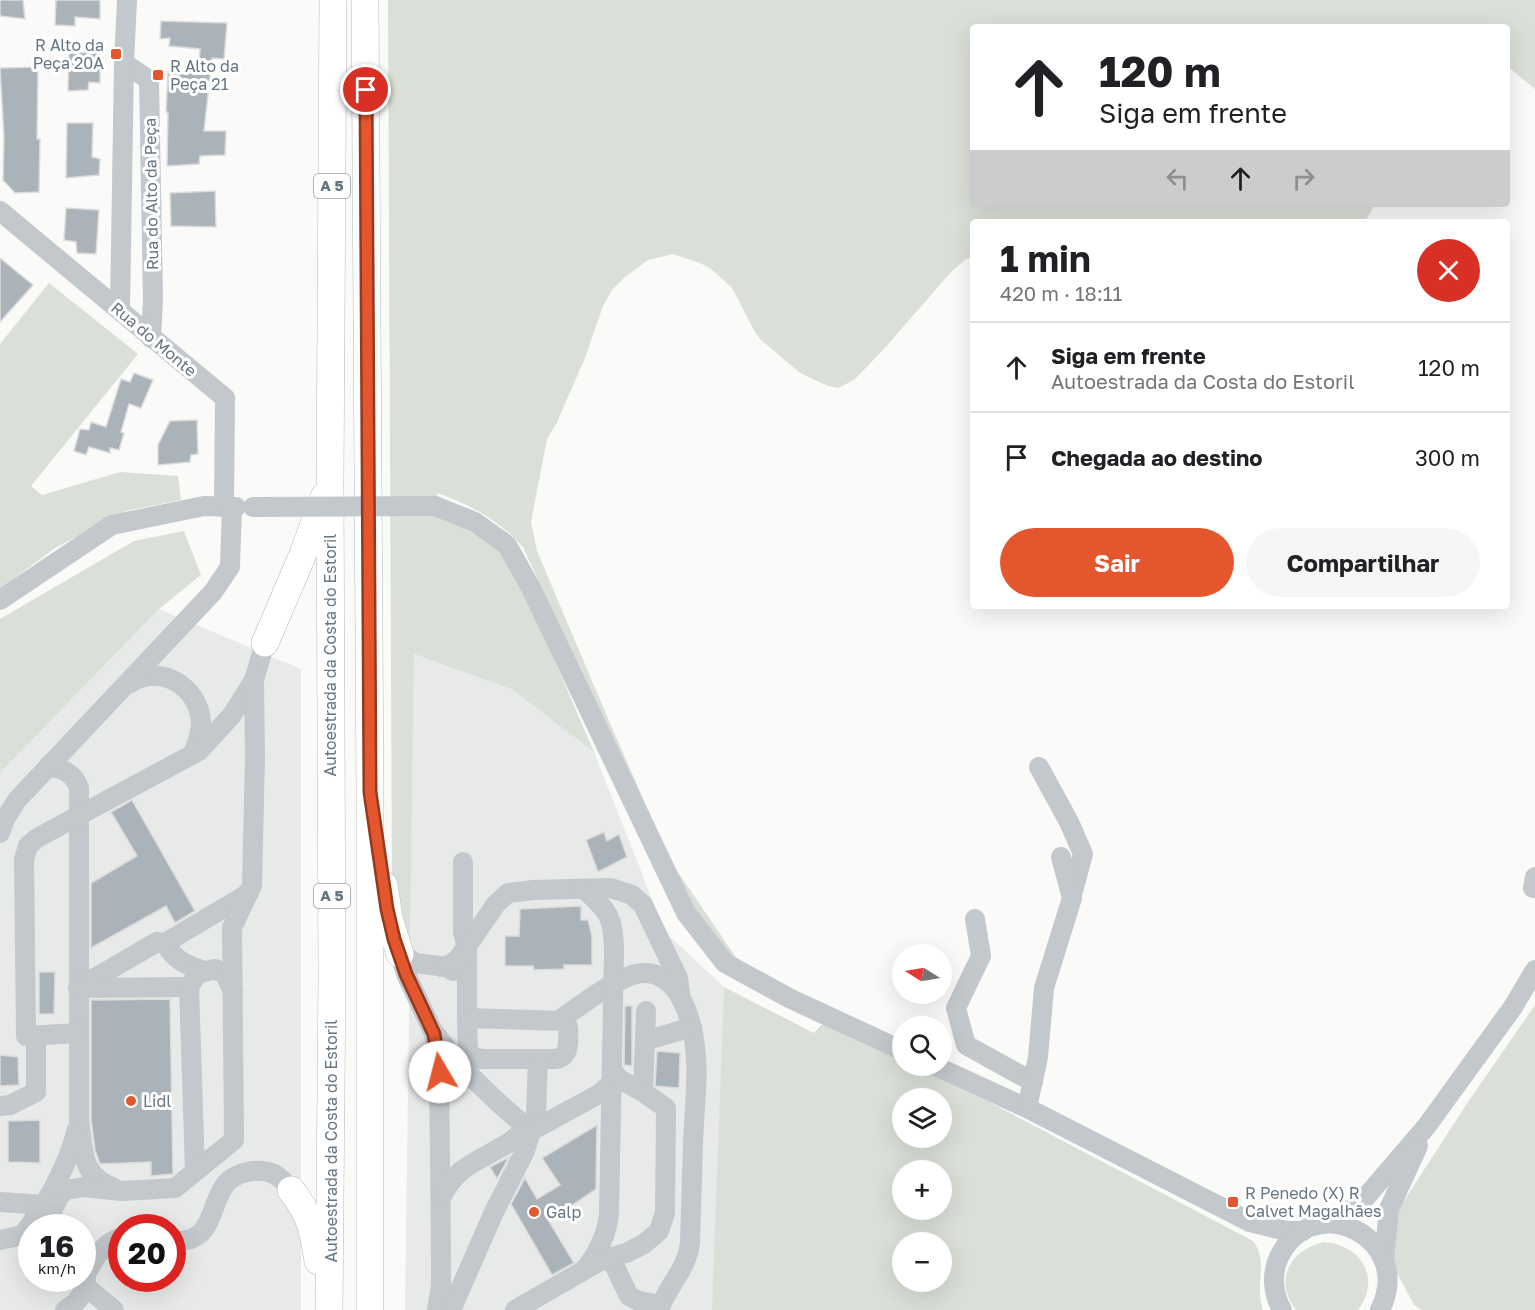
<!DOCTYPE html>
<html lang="pt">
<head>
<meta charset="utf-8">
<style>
  :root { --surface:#fff; --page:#f6f6f6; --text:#202124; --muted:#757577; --line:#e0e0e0; --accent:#e4572e }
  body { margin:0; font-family:"Golos Text",sans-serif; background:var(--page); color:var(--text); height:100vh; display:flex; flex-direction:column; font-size:22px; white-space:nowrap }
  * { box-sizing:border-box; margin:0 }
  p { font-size:20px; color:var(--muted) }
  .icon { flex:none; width:33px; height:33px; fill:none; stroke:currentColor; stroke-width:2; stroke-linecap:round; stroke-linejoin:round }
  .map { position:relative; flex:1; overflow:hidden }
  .drawer { position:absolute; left:970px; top:219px; width:540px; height:390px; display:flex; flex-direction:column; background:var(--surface); border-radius:6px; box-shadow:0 6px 24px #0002 }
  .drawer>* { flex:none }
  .top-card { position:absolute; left:970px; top:24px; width:540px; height:183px; border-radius:6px; box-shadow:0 6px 24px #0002; background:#fff; color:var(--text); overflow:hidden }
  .needle { width:39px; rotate:281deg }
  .fabs { position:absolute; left:892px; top:944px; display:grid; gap:12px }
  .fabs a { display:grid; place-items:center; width:60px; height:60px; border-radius:50%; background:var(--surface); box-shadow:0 6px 24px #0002; font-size:30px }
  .speed { position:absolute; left:18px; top:1214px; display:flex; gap:12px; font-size:30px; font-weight:700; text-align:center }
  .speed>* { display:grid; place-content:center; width:78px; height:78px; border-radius:50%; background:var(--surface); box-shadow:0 6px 24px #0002; line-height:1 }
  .speed small { font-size:15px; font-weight:400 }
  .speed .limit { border:9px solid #d22; background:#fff; color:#111 }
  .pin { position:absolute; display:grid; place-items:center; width:51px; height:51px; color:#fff; margin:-26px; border:3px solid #fff; border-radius:50%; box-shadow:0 2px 6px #0007 }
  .me { position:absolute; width:66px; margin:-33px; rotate:352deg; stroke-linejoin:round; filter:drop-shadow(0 0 4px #0008) }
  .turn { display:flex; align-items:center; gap:21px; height:126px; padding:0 30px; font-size:27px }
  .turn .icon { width:78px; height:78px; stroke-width:2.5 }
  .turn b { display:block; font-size:42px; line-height:51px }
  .lanes { display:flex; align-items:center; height:57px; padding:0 30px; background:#0003; justify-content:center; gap:30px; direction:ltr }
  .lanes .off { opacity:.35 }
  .round { display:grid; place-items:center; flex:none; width:63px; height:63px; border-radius:32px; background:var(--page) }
  .headline { display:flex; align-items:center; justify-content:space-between; height:102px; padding:0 30px }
  h1 { font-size:36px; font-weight:700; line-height:45px }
  .cta { display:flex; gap:12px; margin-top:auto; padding:12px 30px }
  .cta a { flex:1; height:69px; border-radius:36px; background:var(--accent); color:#fff; font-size:24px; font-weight:700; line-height:69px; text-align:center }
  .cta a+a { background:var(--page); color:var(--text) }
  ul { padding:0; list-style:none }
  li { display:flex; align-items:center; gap:18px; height:90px; padding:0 30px; border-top:2px solid var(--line) }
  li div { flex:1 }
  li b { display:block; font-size:22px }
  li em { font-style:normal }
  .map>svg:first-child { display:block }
  .built { fill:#e8e9e9; fill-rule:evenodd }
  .green { fill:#dadfd7; fill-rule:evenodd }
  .building { fill:#aab3b9; stroke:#dcdcda; stroke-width:1.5 }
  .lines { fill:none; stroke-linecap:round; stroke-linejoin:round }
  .highway-casing { stroke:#b4b9bd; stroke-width:28 }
  .minor { stroke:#c3c8cc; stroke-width:20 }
  .highway { stroke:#fff; stroke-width:27 }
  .minor-bridge { stroke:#c3c8cc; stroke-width:20 }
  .route-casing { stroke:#94391e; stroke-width:15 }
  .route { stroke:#e4572e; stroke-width:10 }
  .poi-dot { fill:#e4572e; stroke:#fff; stroke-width:2 }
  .labels { text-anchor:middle; stroke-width:6; stroke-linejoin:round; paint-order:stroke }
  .shield { fill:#fff; stroke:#939fa8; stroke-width:1.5 }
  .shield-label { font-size:15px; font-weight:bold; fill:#657683 }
  .poi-label { font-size:16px; fill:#657683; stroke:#fff; text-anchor:start }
  .street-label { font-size:16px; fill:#657683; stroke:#fff }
</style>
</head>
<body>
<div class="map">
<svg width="1535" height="1310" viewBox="0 0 1535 1310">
  <rect width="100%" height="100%" fill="#fafaf8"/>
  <g class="built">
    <path d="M159 609 301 669V1310H0V773ZM32 1227H82V1278H32ZM122 1227H172V1278H122Z"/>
    <path d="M414 654 511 689 594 752 665 932 724 987 713 1310H405Z"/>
  </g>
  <g class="green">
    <path d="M388 0H1535V89L1508 67V27H974V204H1375L1365 222H974L973 257 966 259 952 271 883 350 854 380 838 388 828 386 800 373 761 340 755 332 732 288 710 268 700 263 673 254 648 260 625 277 612 290 603 306 585 358 557 422 547 439 531 522 537 551 609 721 671 862 739 962 710 939 629 780 523 547C498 520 472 505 437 493V516L477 532 503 554 522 585 594 752 511 689 414 654 410 948 392 891Z"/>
    <path d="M49 283 138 354 31 486 42 495 120 472 178 476 181 500 126 511 55 548 0 589V344Z"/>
    <path d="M184 531 201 575 159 609 0 773V619L134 541Z"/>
    <path d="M724 987 814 1033 822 1024 903 1062V1065H910L985 1100 1253 1241C1269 1261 1254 1285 1263 1310H712ZM903 1098H942V1137H903ZM903 1170H942V1209H903ZM903 1242H942V1281H903Z"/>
    <path d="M1535 1005V1310H1422L1414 1305 1396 1271 1392 1248 1396 1213 1468 1102Z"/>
    <path d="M1324 1242C1361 1245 1382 1278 1358 1310H1296C1273 1280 1290 1250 1324 1242Z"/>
  </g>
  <g class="building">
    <path d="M0 0H23L25 19 0 16Z"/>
    <path d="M56 0H100V19L75 17V26L55 25Z"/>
    <path d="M161 21 227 23 224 59 212 58 204 131H226L225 155 200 156 199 164 167 166 168 112H166L168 71 198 74 200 49 169 46 170 38 160 39Z"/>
    <path d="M100 52V83L89 82 88 90 68 91 69 53Z"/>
    <path d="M38 67 37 139H40L39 192 15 193 3 180 4 138 0 68Z"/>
    <path d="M67 123H93L92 157 100 159 99 175 66 178Z"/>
    <path d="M215 191 216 227 171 226 170 193Z"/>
    <path d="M66 208 99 210 96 254 77 253 76 242 64 240Z"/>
    <path d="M0 258 33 285 0 322Z"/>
    <path d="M134 373 153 380 141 408 129 404 121 432 124 433 119 450 110 448V453L89 447 86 455 74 451 80 429 89 430 91 422 106 427 121 379 130 382Z"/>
    <path d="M197 420 198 454 191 455 190 462 158 465V445L170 421Z"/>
    <path d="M132 800 195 911 175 923 166 906 91 948V883L137 856 111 812Z"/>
    <path d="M604 832 607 841 619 834 627 857 598 872 586 840Z"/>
    <path d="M581 906V920H588L592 936V965H564V969L534 970 533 966H505V936H519L520 909Z"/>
    <path d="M39 972H55L54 1014H39Z"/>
    <path d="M170 999 173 1174 151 1176V1162L100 1164 95 1150 91 1119V1000Z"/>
    <path d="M625 1006H632V1066L624 1065Z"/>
    <path d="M657 1051 680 1053 679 1088 655 1086Z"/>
    <path d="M0 1055 18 1057 19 1085 0 1086Z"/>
    <path d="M40 1120V1163L8 1162V1121Z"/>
    <path d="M597 1125 596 1189 571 1206 570 1204 547 1218 574 1263 552 1275 511 1204 525 1178 537 1199 560 1185 542 1158Z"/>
    <path d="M509 1157 497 1179 490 1167Z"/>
  </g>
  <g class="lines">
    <g class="highway-casing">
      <g id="highway">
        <path d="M365 0 370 792V1310"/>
        <path d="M265 643 303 554 324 497"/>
        <path d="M384 885 389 918 400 954"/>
        <path d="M291 1190C311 1215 313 1231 318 1261"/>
        <path d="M329 1310 332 977 330 481 333 0"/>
      </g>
    </g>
    <g class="minor">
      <path d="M124 63 149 80 153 300 151 338"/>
      <path d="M0 211 225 398 224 507"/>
      <path d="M120 309 124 63 127 0"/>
      <path d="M435 506 475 522 507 545 531 588 686 913 725 963 789 998 903 1051"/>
      <path d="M0 600 112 525 204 506 236 507"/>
      <path d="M130 683C161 663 199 687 201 722 201 734 197 744 193 754"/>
      <path d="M48 766C63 769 74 773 79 788V1120C84 1152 80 1175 114 1188"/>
      <path d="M1039 767 1069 822 1083 854 1072 895"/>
      <path d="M0 833 5 819 17 800 213 592 230 567 232 507"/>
      <path d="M463 862V932L467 948V1018"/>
      <path d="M1533 888 1535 877"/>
      <path d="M975 919 981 956 956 1008 966 1045 1033 1082"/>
      <path d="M165 943C175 961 186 965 205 971"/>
      <path d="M400 954 406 974 434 1034 439 1062 441 1258V1286L437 1310"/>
      <path d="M400 954 416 963 446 967 453 971"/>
      <path d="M442 967 451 964 458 959 496 904 508 893 533 890 611 888 632 895 643 905 678 978 680 994"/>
      <path d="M78 988 157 942 165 943 249 893"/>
      <path d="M80 988 189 987"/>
      <path d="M467 1018 563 1021 568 1027C568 1040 571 1056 556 1059H481L472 1056 468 1052Z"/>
      <path d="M560 1020C578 1007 621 974 642 973 679 971 692 1019 695 1047 699 1076 694 1113 693 1143 692 1176 691 1210 690 1243 687 1270 667 1286 659 1310"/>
      <path d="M78 1033 26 1036 24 859 28 846 37 838 199 751 232 715 254 680 265 643"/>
      <path d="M435 1033C461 1070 496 1102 531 1131L536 1114 538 1059"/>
      <path d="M645 1041 692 1027"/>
      <path d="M933 1065 1027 1108 1250 1222 1287 1231H1303"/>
      <path d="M643 1092 646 1011"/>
      <path d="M0 1106 10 1105 36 1092V1036"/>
      <path d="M1027 1108 1038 1057 1044 988 1072 898 1061 857"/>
      <path d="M195 1171 189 987 197 974 215 969 225 974 233 992"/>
      <path d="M441 1198C446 1188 452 1179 460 1172 480 1155 510 1148 526 1127"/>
      <path d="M0 1202 45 1205"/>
      <path d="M1329 1223 1359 1205 1426 1127 1513 1007 1535 970"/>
      <path d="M54 1227 51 1217 53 1209 59 1196 66 1190 83 1187 122 1191 175 1188 234 1140 232 928 252 885 255 756 254 680"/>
      <path d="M23 1235C47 1202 67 1169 77 1129"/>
      <path d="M0 1240 23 1235 32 1236"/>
      <path d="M172 1241C213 1243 208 1212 223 1188 232 1172 257 1167 274 1174 280 1177 287 1185 291 1190"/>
      <path d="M604 1259 612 1263 615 1267 629 1296 639 1301 661 1305"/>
      <path d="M1384 1260 1389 1209 1418 1146"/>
      <path d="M583 1271C597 1256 607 1234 609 1214L614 951C613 916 609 912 584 889"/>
      <path d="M87 1272C96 1256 103 1243 122 1237"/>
      <path d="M85 1286 114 1310"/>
      <path d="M65 1310C85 1300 91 1277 82 1257"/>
      <path d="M451 1310 494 1212 525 1151 531 1131 599 1094 613 1082"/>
      <path d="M515 1310 602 1260 626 1253 644 1244 659 1231 665 1213 666 1108 643 1092 619 1079 613 1071"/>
      <path d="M1282 1310C1273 1294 1271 1274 1279 1257 1313 1187 1416 1238 1380 1310"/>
    </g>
    <use href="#highway" class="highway"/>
    <path class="minor-bridge" d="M253 507 435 506"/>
  </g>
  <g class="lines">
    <g class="route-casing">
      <path id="route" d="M366 90 370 792 387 909 394 939 406 974 434 1034 440 1072"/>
    </g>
    <use href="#route" class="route"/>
  </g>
  <g class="poi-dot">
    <rect x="110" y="48" width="12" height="12" rx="3"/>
    <rect x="152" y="69" width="12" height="12" rx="3"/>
    <circle cx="131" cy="1101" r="6"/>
    <rect x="1227" y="1196" width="12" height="12" rx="3"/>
    <circle cx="534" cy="1212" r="6"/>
  </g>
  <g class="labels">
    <g class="shield">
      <rect x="314" y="174" width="36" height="24" rx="4.5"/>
      <rect x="314" y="884" width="36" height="24" rx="4.5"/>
    </g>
    <g class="shield-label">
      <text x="332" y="191">A 5</text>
      <text x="332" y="901">A 5</text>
    </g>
    <g class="poi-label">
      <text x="104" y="51" text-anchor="end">R Alto da<tspan x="104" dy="18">Peça 20A</tspan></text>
      <text x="170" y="72">R Alto da<tspan x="170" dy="18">Peça 21</tspan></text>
      <text x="143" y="1107">Lidl</text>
      <text x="1245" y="1199">R Penedo (X) R<tspan x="1245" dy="18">Calvet Magalhães</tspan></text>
      <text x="546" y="1218">Galp</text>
    </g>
    <g class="street-label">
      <text transform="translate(151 194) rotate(-91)" y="6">Rua do Alto da Peça</text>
      <text transform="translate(154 339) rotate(40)" y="6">Rua do Monte</text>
      <text transform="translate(330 655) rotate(-90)" y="6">Autoestrada da Costa do Estoril</text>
      <text transform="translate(331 1141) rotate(-90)" y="6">Autoestrada da Costa do Estoril</text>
    </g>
  </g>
</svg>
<div class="fabs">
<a><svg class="needle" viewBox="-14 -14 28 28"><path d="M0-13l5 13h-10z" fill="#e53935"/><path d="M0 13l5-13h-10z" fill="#757577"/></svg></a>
<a><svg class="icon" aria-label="search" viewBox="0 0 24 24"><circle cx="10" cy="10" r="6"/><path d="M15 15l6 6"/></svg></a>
<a><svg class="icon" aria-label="layers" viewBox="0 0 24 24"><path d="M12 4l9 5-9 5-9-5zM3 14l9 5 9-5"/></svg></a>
<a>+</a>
<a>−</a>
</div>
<div class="speed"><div>16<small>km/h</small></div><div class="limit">20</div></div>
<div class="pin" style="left:366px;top:90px;background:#d93025"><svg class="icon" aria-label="arrive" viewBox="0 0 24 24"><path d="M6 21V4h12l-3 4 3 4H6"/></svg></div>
<svg class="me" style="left:440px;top:1072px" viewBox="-20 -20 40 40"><circle r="19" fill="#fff"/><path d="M0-13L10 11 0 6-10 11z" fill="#e4572e"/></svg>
<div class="top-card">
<div class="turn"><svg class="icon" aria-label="ahead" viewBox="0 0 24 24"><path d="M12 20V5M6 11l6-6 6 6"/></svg><div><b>120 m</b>Siga em frente</div></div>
<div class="lanes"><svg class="icon off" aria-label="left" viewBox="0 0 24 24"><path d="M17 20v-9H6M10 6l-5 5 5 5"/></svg><svg class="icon" aria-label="ahead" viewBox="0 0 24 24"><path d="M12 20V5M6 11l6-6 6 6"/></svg><svg class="icon off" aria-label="right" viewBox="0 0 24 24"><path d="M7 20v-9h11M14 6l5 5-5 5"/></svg></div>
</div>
<section class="drawer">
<div class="headline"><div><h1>1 min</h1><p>420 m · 18:11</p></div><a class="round" style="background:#d93025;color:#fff"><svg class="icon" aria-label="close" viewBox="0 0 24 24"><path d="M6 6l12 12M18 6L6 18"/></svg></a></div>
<ul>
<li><svg class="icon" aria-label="ahead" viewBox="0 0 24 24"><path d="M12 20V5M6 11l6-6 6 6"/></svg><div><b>Siga em frente</b><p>Autoestrada da Costa do Estoril</p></div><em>120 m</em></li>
<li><svg class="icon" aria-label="arrive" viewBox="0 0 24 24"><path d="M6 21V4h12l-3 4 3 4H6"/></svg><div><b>Chegada ao destino</b></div><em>300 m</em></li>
</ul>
<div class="cta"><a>Sair</a><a>Compartilhar</a></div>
</section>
</div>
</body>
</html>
